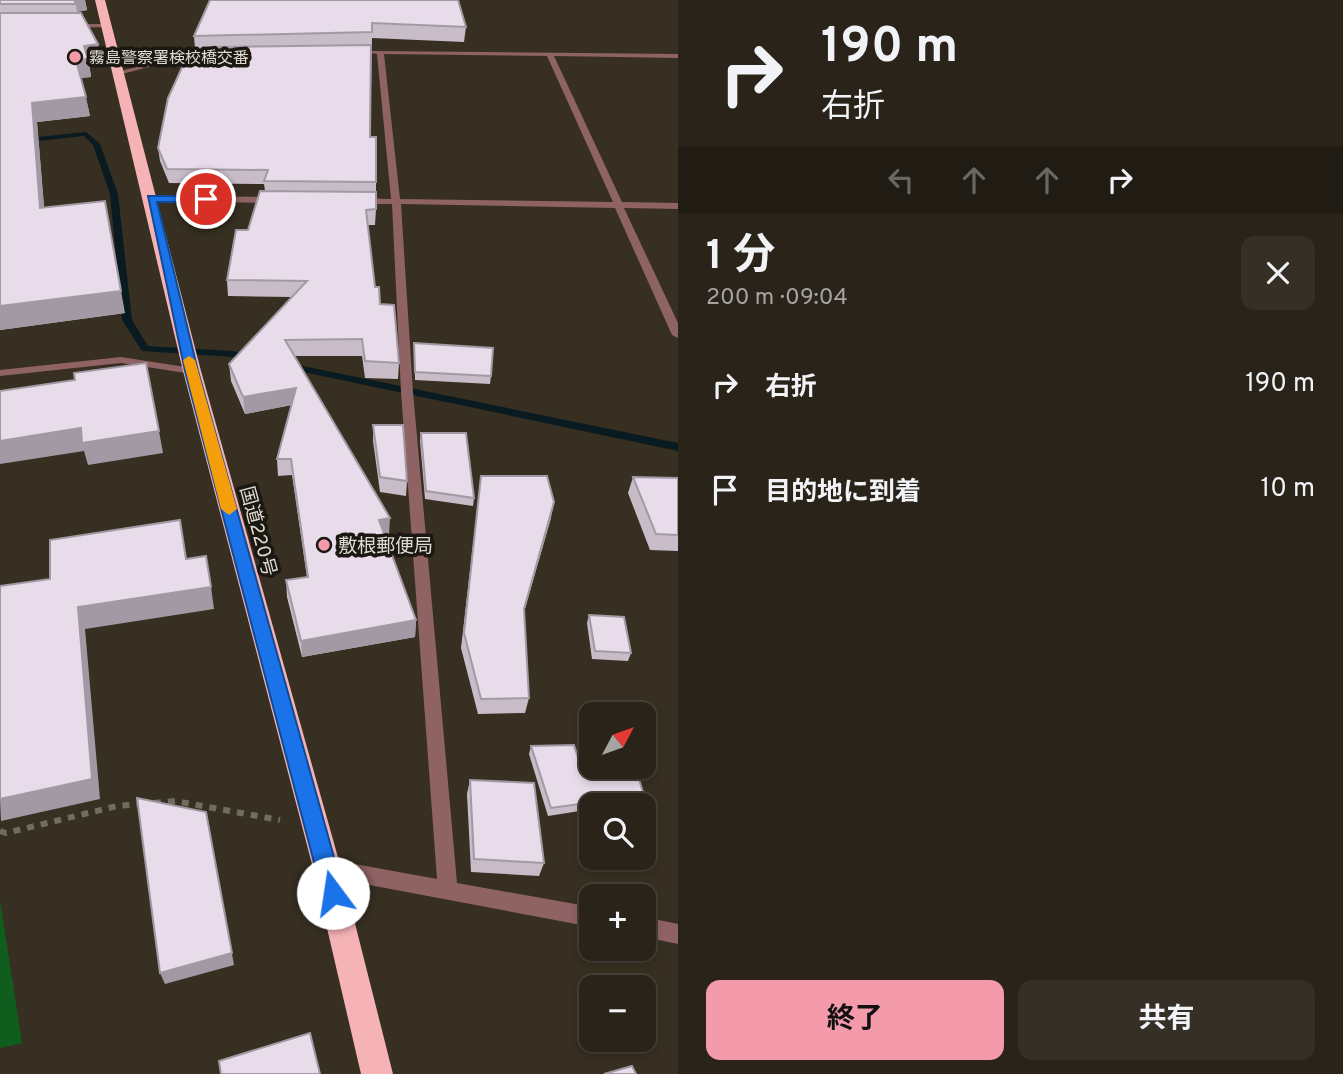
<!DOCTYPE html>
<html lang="ja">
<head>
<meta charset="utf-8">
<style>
  :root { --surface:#292319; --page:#352f26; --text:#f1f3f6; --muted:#a5a4a2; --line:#454038; --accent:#f39aab }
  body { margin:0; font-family:Overpass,"Noto Sans JP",sans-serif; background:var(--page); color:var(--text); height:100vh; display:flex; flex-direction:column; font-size:26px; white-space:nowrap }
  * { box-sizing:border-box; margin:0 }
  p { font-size:23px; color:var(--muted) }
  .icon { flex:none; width:38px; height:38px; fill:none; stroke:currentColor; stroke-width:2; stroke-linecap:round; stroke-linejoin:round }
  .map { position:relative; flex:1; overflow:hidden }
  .sheet { display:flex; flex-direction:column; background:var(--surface); width:665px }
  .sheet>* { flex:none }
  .guide { background:#292319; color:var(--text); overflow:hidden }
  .needle { width:46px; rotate:49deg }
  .tools { position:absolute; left:579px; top:702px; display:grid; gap:14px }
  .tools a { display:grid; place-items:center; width:77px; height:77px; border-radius:14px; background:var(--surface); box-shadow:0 4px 10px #0003,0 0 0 2px var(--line); font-size:35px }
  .pin { position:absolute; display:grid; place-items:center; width:60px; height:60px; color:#fff; margin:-30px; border:4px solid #fff; border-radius:50%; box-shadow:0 2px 7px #0007 }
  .me { position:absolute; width:77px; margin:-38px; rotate:346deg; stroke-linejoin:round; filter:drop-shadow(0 0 5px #0008) }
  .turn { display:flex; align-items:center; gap:24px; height:147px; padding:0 28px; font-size:32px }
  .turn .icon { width:91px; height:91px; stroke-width:2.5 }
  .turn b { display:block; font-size:49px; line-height:60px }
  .lanes { display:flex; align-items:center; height:66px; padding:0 28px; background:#0003; justify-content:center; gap:35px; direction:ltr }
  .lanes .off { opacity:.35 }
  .round { display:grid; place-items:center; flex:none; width:74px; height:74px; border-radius:14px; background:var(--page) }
  .overview { display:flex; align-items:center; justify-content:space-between; height:119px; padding:0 28px }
  h1 { font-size:42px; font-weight:700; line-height:52px }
  .cta { display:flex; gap:14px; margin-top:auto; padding:14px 28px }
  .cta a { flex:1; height:80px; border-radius:14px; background:var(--accent); color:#111; font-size:28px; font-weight:700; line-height:80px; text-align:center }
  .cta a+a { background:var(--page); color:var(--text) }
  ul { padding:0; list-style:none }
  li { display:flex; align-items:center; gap:21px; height:105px; padding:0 28px }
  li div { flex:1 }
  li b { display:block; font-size:26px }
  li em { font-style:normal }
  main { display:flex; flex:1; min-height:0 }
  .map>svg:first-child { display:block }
  .green { fill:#105e1d }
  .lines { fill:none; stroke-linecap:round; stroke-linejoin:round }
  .stream { fill:#091b20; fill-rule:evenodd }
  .path { stroke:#726c5f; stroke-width:6; stroke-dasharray:7 7; stroke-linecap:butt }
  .street { fill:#8f6264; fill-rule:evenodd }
  .highway { fill:#f6b3b6; fill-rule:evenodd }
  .wall { fill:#c8bcc9 }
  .shaded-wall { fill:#a299a4 }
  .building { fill:#e8dbea; stroke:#a299a4; stroke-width:2 }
  .route { fill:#1a73e8; stroke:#114b97; stroke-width:2 }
  .slow { fill:#f59e0b }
  .poi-dot { fill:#f39aab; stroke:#1b1812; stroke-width:2.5 }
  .labels { text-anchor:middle; stroke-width:7; stroke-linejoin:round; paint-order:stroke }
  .far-poi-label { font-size:16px; fill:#dfdbd2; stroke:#1b1812; text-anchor:start }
  .street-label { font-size:19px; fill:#dfdbd2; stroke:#1b1812 }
  .poi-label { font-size:19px; fill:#dfdbd2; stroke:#1b1812; text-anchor:start }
</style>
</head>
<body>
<main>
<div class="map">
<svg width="678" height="1074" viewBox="0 0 678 1074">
  <rect width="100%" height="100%" fill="#372f21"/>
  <path class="green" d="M0 900 22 1043 0 1048Z"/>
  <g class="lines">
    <g class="stream">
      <path d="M86 132 100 144 118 194 132 320 148 346 233 351 257 357V361L233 357 142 351 122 320 110 194 93 145 84 136 0 145V141Z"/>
      <path d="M288 363 678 443V451L284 368 283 366Z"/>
    </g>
    <g class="path">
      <path d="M154 803 175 801 280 820"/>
      <path d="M0 831 6 833 117 806 142 804"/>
    </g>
    <g class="street">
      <path d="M106 24 108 27 69 28 66 26 69 24Z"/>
      <path d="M371 51 678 54V58L554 56 622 202 678 203V209L624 208 678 323V338L672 335 615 208 401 204 413 392 457 883 592 907V927L327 877 320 874 318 868 320 862 327 859 437 879 401 392 392 204H357L352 201 357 198 391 199 377 54 371 53ZM384 54 547 56 613 202 400 199Z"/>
      <path d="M206 53 208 56 172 61 118 75 114 73 172 57Z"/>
      <path d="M151 196 274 197 279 200 274 203 148 201V197Z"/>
      <path d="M121 357 192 368 198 371 192 374 121 363 0 376V370Z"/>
      <path d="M644 917 678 924V944L644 937Z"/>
    </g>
    <path class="highway" d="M95 0H105L201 371 341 868 393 1074H361L313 868 183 371Z"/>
  </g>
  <g class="wall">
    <path d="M0 0H85L87 10 77 12 78 13 98 44 101 62 89 63 91 77 81 78 90 116 37 122 44 208 125 313 0 330Z"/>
    <path d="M210 0 466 27 464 42 372 38 370 137H376V209L375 225H367L375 287 399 363 398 379 365 378 362 356H294L389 535 385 536 416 620 415 637 302 657 287 597 286 580 307 577 292 475 278 476 277 459 292 405 245 414 231 381 229 364 292 297 228 296 227 280 265 191 264 184 169 183 160 161 158 148 195 49 194 36Z"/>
    <path d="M414 343 491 376 490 384 415 380Z"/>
    <path d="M373 425 407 481 406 496 380 492 373 441Z"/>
    <path d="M421 433 474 498 473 506 425 499 420 441Z"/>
    <path d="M481 476 551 518 524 612 529 698 525 713 478 714 461 648Z"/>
    <path d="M633 477 678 478V551L650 550 628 493Z"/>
    <path d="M589 615 631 653 628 661 592 659 587 623Z"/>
    <path d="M531 746 580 764 645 799 642 805H592V809L548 816 529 754Z"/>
    <path d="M470 780 544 863 539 876 471 872 467 794Z"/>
  </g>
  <g class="shaded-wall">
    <path d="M72 0H85L87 10 77 12 76 4Z"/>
    <path d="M98 44 101 62 89 63 91 77 79 78 76 60 84 46Z"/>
    <path d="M86 97 90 116 37 122 46 229 40 208 32 103Z"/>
    <path d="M105 201 125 313 0 330V306Z"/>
    <path d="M296 388 297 404 245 414 243 397Z"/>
    <path d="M81 428 159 431 163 453 88 465 84 451 0 464V441Z"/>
    <path d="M554 502 551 518 520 625 524 609Z"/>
    <path d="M390 518 389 535 378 537 379 520Z"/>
    <path d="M211 587 214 609 85 629 100 799 1 821 0 799 78 607Z"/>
    <path d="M416 620 415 637 302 657 301 641Z"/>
    <path d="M209 826 234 965 165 984 160 973Z"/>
  </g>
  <g class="building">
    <path d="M0 0H74L76 4H0Z"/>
    <path d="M210 0H458L466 27 372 23V32L194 36Z"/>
    <path d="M0 13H81L98 44 84 46 88 59 76 60 86 97 32 103 40 208 105 201 121 291 0 306Z"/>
    <path d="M371 45 370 137H376V182L264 181 268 170 167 169 158 148 168 98 190 50 216 47Z"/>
    <path d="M260 191 376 192V209L366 210 375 287H379L380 304 394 305 399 363 365 361 362 339 285 340 390 518 379 520 416 620 301 641 286 580 308 577 291 459H277L296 388 243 397 229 364 307 281 227 280 236 230H248Z"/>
    <path d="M414 343 493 348 491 376 415 372Z"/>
    <path d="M146 363 159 431 82 443 81 428 0 441V391L75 380 74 373Z"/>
    <path d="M373 425H403L407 481 380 477Z"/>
    <path d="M421 433H466L474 498 426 491Z"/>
    <path d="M481 476H547L554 502 524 609 529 698 481 699 464 633Z"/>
    <path d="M633 477 678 478V535L656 534Z"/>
    <path d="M180 520 186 559 206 556 211 587 78 607 92 779 0 799V586L50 579V540Z"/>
    <path d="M589 615 624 617 631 653 595 651Z"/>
    <path d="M574 745 580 764H592V766H635L645 799 609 800 551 808 531 746Z"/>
    <path d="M470 780 534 783 544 863 474 859Z"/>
    <path d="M137 798 206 812 232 953 160 973Z"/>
    <path d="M310 1033 320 1074H221L219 1061Z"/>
    <path d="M632 1066 636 1074H604Z"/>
  </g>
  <path class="route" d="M148 196H206L211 199 206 202H157L198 371 344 893 341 901 333 904 325 901 322 893 185 371Z"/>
  <path class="slow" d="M189 356 195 360 237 509 229 515 221 509 183 360Z"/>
  <g class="poi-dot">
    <circle cx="75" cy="57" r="7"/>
    <circle cx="324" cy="545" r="7"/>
  </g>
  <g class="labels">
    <g class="far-poi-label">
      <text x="89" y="63">霧島警察署検校橋交番</text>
    </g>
    <g class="street-label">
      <text transform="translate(259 531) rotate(75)" y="7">国道220号</text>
    </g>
    <g class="poi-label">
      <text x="338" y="552">敷根郵便局</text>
    </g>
  </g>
</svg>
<div class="tools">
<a><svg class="needle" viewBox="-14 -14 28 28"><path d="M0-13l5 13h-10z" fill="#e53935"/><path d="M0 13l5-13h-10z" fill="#a5a4a2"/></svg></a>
<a><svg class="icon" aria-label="search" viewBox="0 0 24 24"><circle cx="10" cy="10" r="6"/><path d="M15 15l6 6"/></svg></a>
<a>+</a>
<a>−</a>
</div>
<div class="pin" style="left:206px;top:199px;background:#d93025"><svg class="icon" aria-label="arrive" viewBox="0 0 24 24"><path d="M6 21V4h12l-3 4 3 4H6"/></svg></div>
<svg class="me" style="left:333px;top:893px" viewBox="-20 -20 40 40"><circle r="19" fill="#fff"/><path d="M0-13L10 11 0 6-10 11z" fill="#1a73e8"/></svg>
</div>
<section class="sheet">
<div class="guide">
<div class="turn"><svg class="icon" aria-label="right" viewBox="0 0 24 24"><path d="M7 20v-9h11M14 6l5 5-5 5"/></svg><div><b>190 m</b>右折</div></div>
<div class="lanes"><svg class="icon off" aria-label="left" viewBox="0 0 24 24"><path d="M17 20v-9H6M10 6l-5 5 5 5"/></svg><svg class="icon off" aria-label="ahead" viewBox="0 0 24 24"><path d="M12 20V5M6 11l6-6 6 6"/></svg><svg class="icon off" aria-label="ahead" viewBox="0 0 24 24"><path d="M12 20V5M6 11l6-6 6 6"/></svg><svg class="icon" aria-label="right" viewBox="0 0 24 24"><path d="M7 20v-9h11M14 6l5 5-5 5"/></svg></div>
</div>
<div class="overview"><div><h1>1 分</h1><p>200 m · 09:04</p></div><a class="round"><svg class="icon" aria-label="close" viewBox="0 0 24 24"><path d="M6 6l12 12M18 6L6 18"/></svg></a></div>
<ul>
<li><svg class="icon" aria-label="right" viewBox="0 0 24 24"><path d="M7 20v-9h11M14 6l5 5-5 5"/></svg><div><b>右折</b></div><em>190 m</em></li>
<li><svg class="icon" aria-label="arrive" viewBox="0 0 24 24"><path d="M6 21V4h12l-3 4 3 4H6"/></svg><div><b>目的地に到着</b></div><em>10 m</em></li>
</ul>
<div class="cta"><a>終了</a><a>共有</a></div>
</section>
</main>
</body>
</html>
